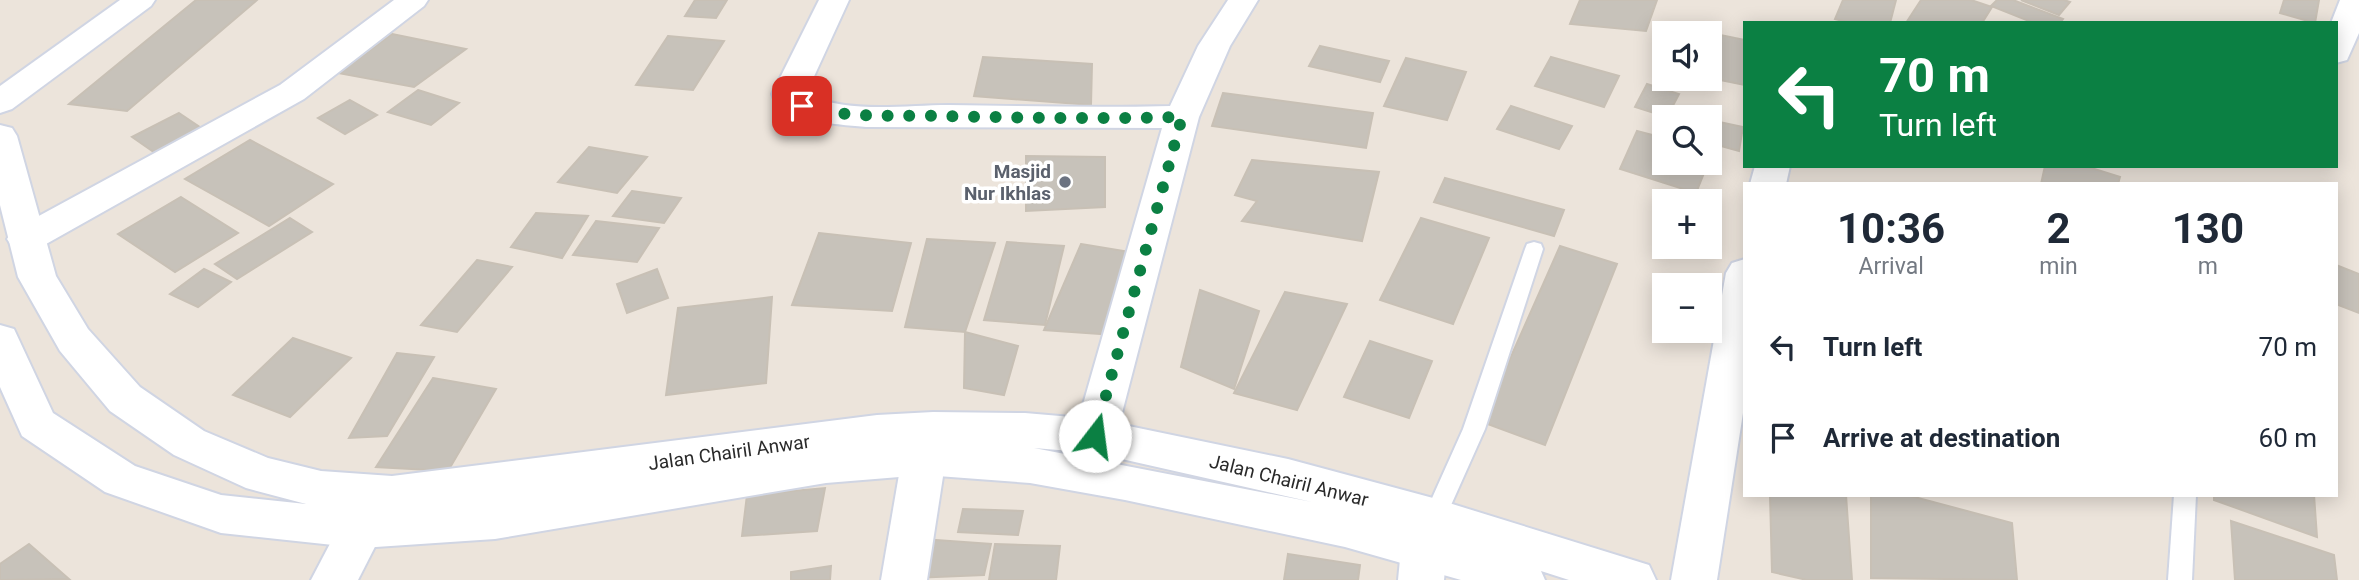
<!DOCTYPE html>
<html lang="en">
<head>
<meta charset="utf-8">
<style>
  :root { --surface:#fff; --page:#f2f2f3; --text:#1f2937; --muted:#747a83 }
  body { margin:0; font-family:Roboto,sans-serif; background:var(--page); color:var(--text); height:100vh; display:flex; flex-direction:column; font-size:26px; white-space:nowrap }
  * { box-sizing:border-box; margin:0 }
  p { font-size:23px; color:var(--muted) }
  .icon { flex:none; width:38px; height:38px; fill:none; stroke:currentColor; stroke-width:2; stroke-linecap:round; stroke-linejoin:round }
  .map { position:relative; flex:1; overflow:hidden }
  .sheet { position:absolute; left:1743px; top:182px; width:595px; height:315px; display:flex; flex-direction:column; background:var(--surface); border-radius:0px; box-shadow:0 4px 18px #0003 }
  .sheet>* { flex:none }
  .hud { position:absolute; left:1743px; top:21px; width:595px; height:147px; border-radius:0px; box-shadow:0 4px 18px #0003; background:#0b8043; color:#fff; overflow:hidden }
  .buttons { position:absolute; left:1652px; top:21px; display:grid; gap:14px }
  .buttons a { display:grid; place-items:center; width:70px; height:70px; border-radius:0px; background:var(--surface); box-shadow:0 4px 18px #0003; font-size:35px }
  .pin { position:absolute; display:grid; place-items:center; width:60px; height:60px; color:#fff; margin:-30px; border-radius:14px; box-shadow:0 4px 10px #0006 }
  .me { position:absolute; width:77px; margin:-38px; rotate:15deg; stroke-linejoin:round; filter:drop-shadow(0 0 5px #0008) }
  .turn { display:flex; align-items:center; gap:24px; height:147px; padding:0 21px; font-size:32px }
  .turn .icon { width:91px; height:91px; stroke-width:2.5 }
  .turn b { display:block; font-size:49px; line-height:60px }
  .eta { display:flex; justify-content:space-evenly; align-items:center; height:119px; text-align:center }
  .eta b { font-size:42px; font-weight:700; line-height:49px }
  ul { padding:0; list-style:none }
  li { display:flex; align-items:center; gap:21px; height:91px; padding:0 21px }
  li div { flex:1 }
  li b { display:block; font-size:26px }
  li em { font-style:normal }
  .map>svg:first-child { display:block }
  .building { fill:#c7c2ba; stroke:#c8c0b5; stroke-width:2 }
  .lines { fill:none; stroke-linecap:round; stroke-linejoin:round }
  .lane-casing { stroke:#d0d5e3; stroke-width:4 }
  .street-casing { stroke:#d0d5e3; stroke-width:4 }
  .secondary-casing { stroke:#d0d5e3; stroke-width:4 }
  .lane { fill:#fff; fill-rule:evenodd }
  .street { fill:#fff; fill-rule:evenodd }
  .secondary { fill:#fff; fill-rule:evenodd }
  .route { stroke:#0b8043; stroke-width:12; stroke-dasharray:0 21.6 }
  .worship-dot { fill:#6b7280; stroke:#fff; stroke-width:2.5 }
  .labels { text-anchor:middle; stroke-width:7; stroke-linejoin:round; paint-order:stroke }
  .worship-label { font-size:19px; font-weight:bold; fill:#5b616d; stroke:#fff; text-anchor:end }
  .street-label { font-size:19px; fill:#2a2a2a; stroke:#fff }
</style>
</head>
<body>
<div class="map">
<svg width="2359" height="580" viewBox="0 0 2359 580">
  <rect width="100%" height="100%" fill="#ece4db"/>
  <g class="building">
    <path d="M196 0H257L127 111 69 104Z"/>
    <path d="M695 0H727L716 18 685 16Z"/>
    <path d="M1580 0H1657L1646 31 1570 24Z"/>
    <path d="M1843 0H1896L1890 23H1851L1835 19Z"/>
    <path d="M1921 0H1971L1992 7 1982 23H1906Z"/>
    <path d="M1997 0H2013L2063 19 2060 23H2034L1991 6Z"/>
    <path d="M2021 0H2064L2070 2 2059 15Z"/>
    <path d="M2284 0H2319L2315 23 2280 13Z"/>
    <path d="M1691 29 1745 40V85L1710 78V33H1690Z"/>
    <path d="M392 34 466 49 414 87 338 73Z"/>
    <path d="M668 36 724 41 693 90 636 85Z"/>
    <path d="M1320 46 1389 61 1380 82 1309 66Z"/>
    <path d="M983 57 1092 64 1091 105 974 96Z"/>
    <path d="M1551 57 1619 76 1604 107 1535 86Z"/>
    <path d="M1406 58 1466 72 1447 120 1384 106Z"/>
    <path d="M1647 84 1679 94 1667 117 1635 107Z"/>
    <path d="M418 90 459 103 431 125 388 112Z"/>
    <path d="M1223 93 1373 113 1366 148 1212 126Z"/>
    <path d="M350 100 377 115 345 134 318 118Z"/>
    <path d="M1511 106 1572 126 1559 149 1497 129Z"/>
    <path d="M179 113 207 132 161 157 132 137Z"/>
    <path d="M1710 120 1743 127 1739 151 1710 143Z"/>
    <path d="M1637 131 1664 138V163H1708L1696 193 1620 169Z"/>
    <path d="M250 140 333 184 269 226 185 179Z"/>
    <path d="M589 147 647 157 617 193 558 182Z"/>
    <path d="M1026 156 1105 157V207L1026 211Z"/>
    <path d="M1252 160 1379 172 1362 241 1242 221 1257 201 1235 195Z"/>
    <path d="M2045 166H2085L2120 177 2118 184H2041Z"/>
    <path d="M1445 178 1564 210 1554 236 1434 202Z"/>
    <path d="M632 191 681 198 664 223 613 216Z"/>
    <path d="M181 197 238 233 175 272 118 234Z"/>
    <path d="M536 213 588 216 562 258 511 247Z"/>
    <path d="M290 218 312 232 237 279 215 264Z"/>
    <path d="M1421 218 1489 238 1453 324 1380 300Z"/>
    <path d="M596 221 659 228 637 262 573 255Z"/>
    <path d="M819 233 911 243 892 311 792 305Z"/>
    <path d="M927 239 995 243 965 332 905 327Z"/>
    <path d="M1007 242 1064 246 1045 325 984 320Z"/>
    <path d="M1081 244 1130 252 1114 335 1044 330Z"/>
    <path d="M1560 246 1617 264 1545 445 1482 422Z"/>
    <path d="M477 260 512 267 457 332 421 325Z"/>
    <path d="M2336 265 2359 274V313L2336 304Z"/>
    <path d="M204 269 231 282 198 307 170 294Z"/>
    <path d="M657 269 668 298 627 313 617 284Z"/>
    <path d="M1200 290 1259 311 1234 389 1181 367Z"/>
    <path d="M1285 292 1347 304 1297 410 1234 393Z"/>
    <path d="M772 297 766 383 666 395 678 308Z"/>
    <path d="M965 332 1018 346 1004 395 964 388Z"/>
    <path d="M293 338 351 358 290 417 233 395Z"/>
    <path d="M1370 341 1432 361 1409 418 1344 397Z"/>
    <path d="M397 353 434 357 387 436 349 438Z"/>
    <path d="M433 378 496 389 448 471 376 467Z"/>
    <path d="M825 488 817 531 742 536 747 495Z"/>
    <path d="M1770 495H1846L1852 580H1807L1772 572Z"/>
    <path d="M1871 495H1907L2012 523 2017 580 1871 578Z"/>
    <path d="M2214 495H2314L2317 537 2214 500Z"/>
    <path d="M963 509 1023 511 1018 535 958 532Z"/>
    <path d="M2231 521 2334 555 2337 580H2235Z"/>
    <path d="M922 539 991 544 984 575 913 578Z"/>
    <path d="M29 544 69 579 0 580V564Z"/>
    <path d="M995 544 1060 546 1056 580H989Z"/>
    <path d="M1288 554 1360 565 1358 580H1284Z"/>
    <path d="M831 566 830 580H791V572Z"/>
  </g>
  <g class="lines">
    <g class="lane-casing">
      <g id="lane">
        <path d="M1534 242 1541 244 1543 249 1485 429 1439 532 1431 535 1423 532 1420 525 1463 429 1525 249 1527 244Z"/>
        <path d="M2174 495H2196L2192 580H2168Z"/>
      </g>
    </g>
    <g class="street-casing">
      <g id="street">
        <path d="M120 0H155L151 6 12 109 0 113V86Z"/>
        <path d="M394 0H428L424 6 304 99 39 248 26 252 13 248 7 239 13 230 280 85Z"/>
        <path d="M819 0H849L806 94C848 114 904 105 949 105 1023 106 1096 108 1170 106L1198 46 1228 0H1258L1230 46 1199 117 1116 436 1110 448 1095 453 1080 448 1074 436 1162 128 866 127C842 125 779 121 772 94Z"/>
        <path d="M2340 0H2359V33L2347 60 2336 63V23H2331Z"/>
        <path d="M1755 166H1790L1786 184H1750Z"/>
        <path d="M1745 259V400L1717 580H1671L1726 273 1732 263Z"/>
        <path d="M924 439 939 445 946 457 927 580H881L902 457 909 445Z"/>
        <path d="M361 510 377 515 384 529 358 580H311L345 515Z"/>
        <path d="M1424 529 1440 535 1447 549 1444 580H1398L1401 549 1408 535Z"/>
      </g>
    </g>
    <g class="secondary-casing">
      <path id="secondary" d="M0 125 12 128 17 136 56 276 88 329 140 387 204 431 268 458 321 471 392 476 877 415 933 412 1025 413 1095 419 1288 459 1433 498 1649 565 1656 580H1569L1541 571 1545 580H1461L1345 547 1125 500 1030 483 924 475 826 483 495 539 361 548 221 533 105 492 22 436 0 387V325L14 329 53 413 135 466 221 495 306 504 246 488 174 455 110 411 60 351 18 277 0 205ZM1034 448 1095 453 1312 502Z"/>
    </g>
    <use href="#lane" class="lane"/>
    <use href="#street" class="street"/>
    <use href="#secondary" class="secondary"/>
  </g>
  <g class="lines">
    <path class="route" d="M802 106C848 119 899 115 946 116 1025 118 1104 119 1182 117L1095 436"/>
  </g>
  <circle class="worship-dot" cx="1065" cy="182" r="7"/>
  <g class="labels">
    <g class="worship-label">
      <text x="1051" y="178">Masjid<tspan x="1051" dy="22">Nur Ikhlas</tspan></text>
    </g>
    <g class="street-label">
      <text transform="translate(729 452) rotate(-8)" y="7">Jalan Chairil Anwar</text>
      <text transform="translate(1289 480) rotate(14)" y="7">Jalan Chairil Anwar</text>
    </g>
  </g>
</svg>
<div class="buttons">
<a><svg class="icon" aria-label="sound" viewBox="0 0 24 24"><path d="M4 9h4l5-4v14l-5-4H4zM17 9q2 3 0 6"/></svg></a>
<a><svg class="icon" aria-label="search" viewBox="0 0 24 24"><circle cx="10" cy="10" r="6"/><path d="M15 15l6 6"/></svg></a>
<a>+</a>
<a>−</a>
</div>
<div class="pin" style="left:802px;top:106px;background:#d93025"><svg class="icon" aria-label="arrive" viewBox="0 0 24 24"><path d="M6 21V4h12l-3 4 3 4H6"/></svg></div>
<svg class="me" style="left:1095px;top:436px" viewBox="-20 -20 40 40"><circle r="19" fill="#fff"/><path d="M0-13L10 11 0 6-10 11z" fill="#0b8043"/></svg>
<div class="hud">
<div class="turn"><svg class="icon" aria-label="left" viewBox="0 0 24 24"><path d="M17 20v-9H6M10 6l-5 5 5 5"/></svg><div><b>70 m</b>Turn left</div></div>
</div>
<section class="sheet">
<div class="eta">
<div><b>10:36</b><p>Arrival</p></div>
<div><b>2</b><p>min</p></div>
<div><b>130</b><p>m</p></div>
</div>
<ul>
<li><svg class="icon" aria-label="left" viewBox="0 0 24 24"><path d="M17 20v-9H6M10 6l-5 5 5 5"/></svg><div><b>Turn left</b></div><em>70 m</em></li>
<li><svg class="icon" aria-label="arrive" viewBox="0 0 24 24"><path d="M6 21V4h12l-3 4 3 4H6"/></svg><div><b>Arrive at destination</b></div><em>60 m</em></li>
</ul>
</section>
</div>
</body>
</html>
